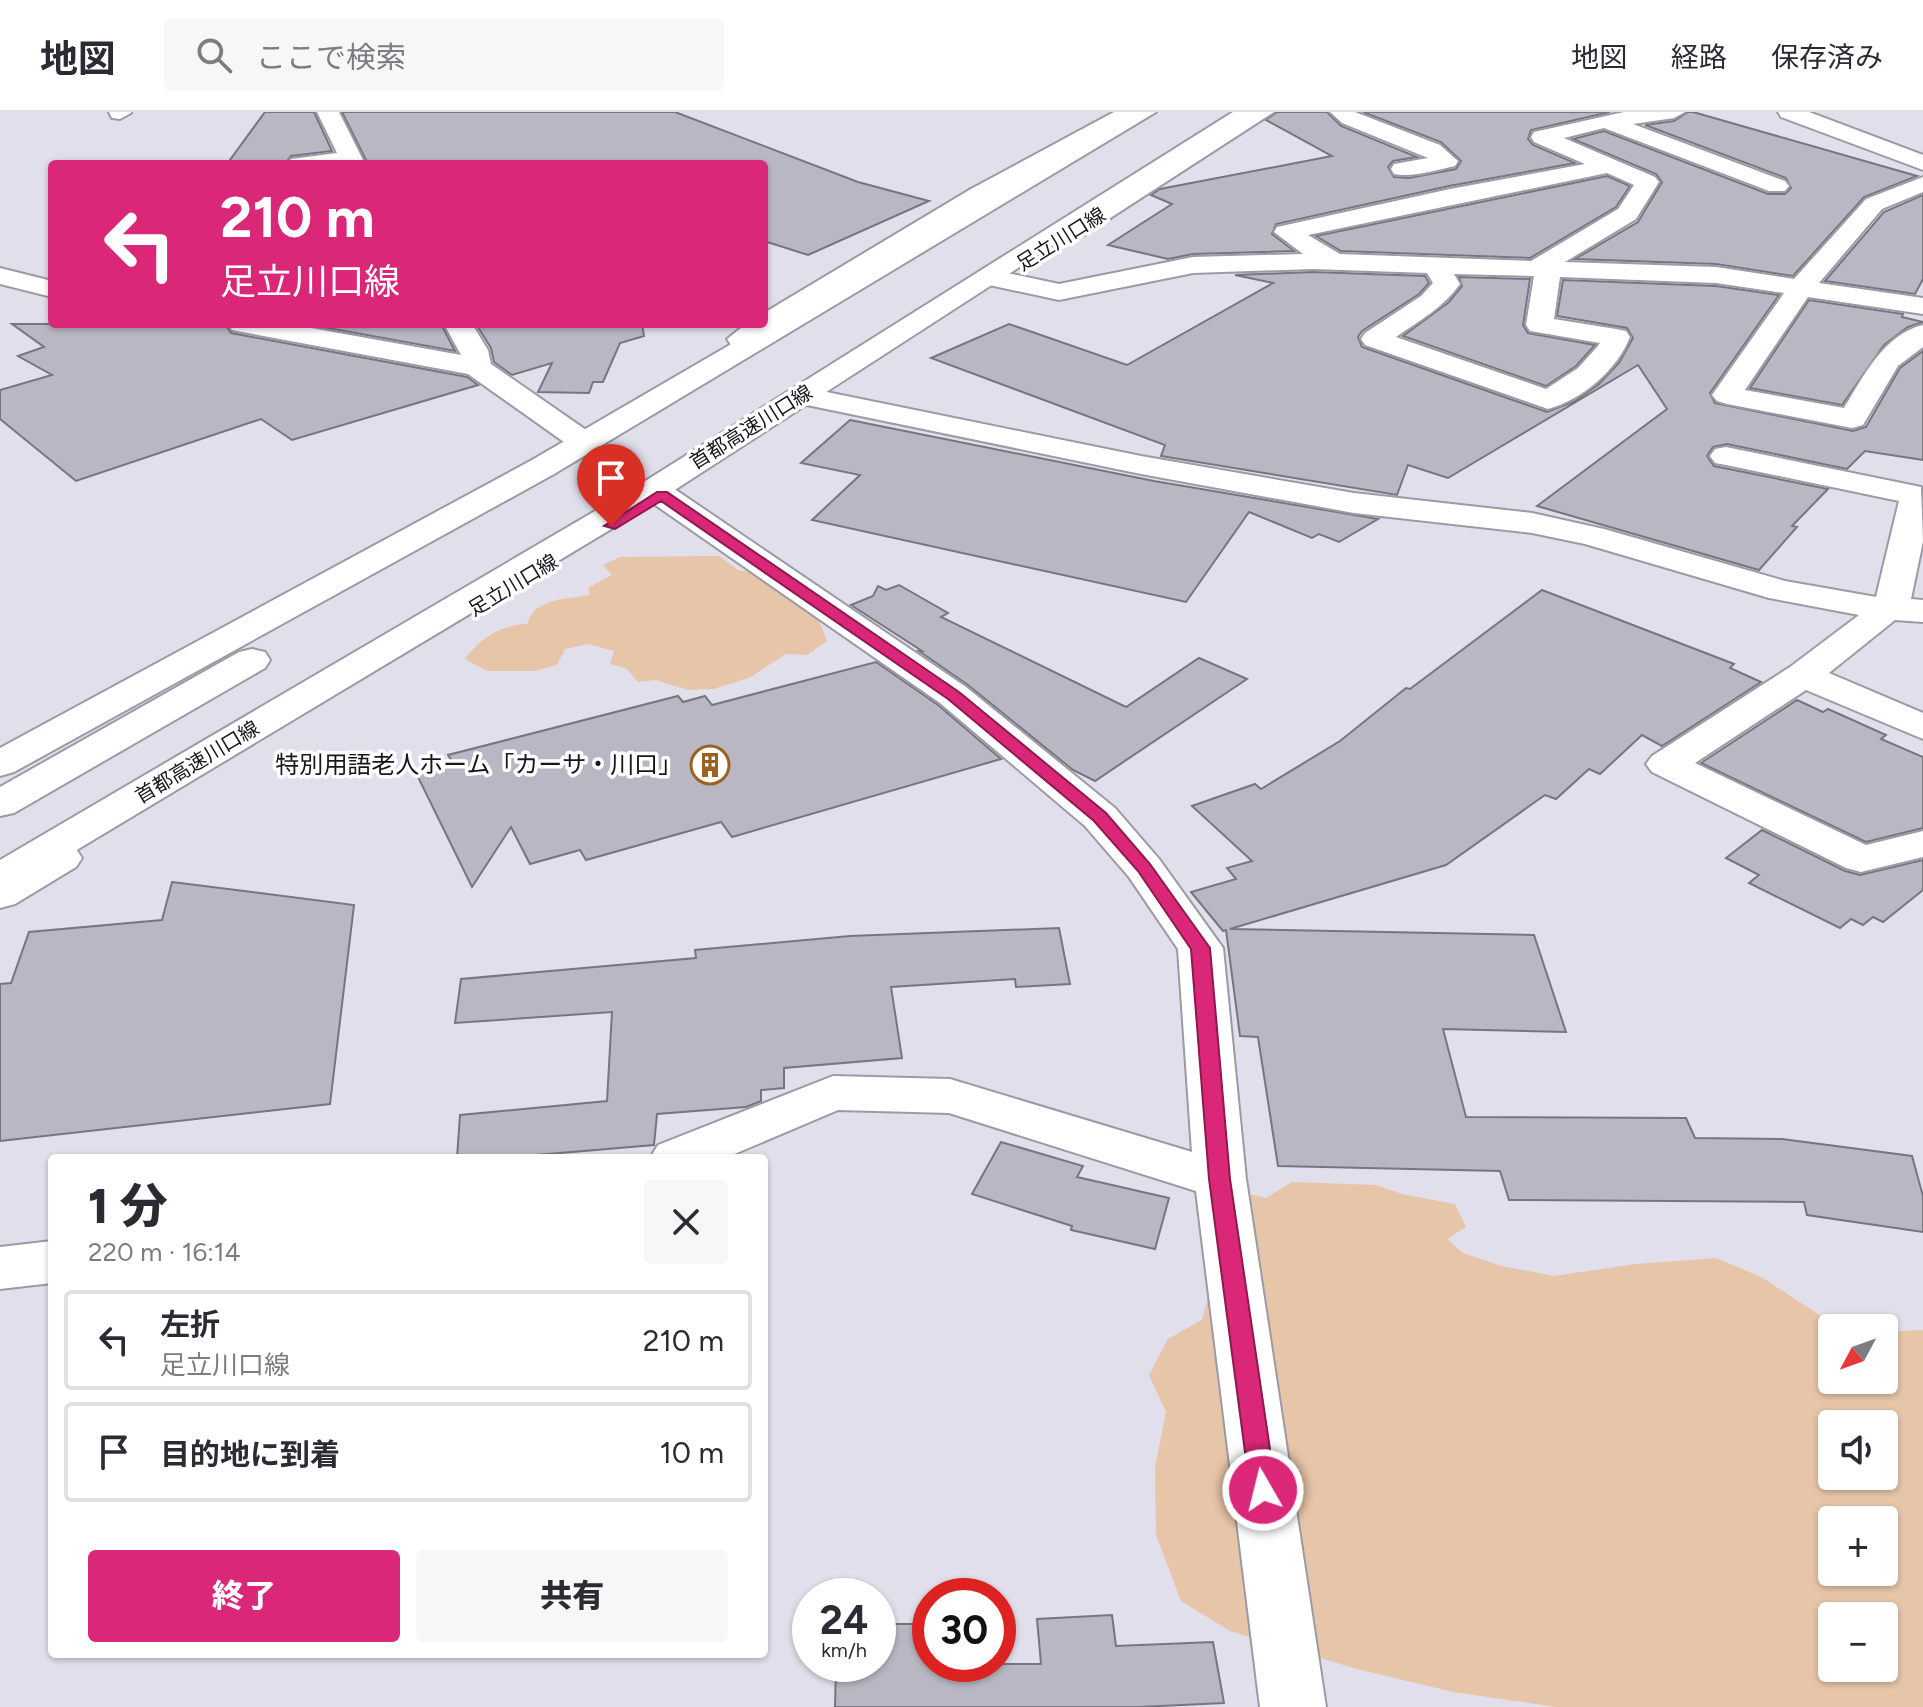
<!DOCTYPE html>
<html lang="ja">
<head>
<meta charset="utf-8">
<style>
  :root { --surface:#fff; --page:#f7f7f7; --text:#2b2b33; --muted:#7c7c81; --line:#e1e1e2; --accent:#db2777 }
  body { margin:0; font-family:Figtree,"Noto Sans JP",sans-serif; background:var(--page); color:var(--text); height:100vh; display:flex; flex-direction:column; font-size:30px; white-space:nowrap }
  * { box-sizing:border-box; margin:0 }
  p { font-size:26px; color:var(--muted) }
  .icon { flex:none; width:44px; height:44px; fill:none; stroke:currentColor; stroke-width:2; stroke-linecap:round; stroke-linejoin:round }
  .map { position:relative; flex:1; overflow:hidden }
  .side { position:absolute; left:48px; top:1042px; width:720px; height:504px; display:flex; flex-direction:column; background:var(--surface); border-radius:8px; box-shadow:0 2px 6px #0004 }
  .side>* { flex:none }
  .hud { position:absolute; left:48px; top:48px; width:720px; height:168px; border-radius:8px; box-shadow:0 2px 6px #0004; background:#db2777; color:#fff; overflow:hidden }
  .needle { width:52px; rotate:229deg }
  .tools { position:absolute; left:1818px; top:1202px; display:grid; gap:16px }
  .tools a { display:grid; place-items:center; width:80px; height:80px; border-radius:8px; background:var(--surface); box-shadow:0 2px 6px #0004; font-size:40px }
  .speed { position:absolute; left:792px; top:1466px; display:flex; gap:16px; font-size:40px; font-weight:700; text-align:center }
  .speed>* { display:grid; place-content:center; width:104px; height:104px; border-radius:50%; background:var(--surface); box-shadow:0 2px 6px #0004; line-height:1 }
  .speed small { font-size:20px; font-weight:400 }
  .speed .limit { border:12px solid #d22; background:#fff; color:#111 }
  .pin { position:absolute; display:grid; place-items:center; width:68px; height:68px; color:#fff; margin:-82px -34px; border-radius:50% 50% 50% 0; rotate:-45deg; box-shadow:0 0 8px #0007 }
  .pin .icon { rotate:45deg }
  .me { position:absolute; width:88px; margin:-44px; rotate:352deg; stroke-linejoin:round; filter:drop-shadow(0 0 6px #0008) }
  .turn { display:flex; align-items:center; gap:28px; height:168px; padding:0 40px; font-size:36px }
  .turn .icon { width:104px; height:104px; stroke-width:2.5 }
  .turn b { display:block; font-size:56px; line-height:68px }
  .round { display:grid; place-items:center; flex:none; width:84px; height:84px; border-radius:8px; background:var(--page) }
  .head { display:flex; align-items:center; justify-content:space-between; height:136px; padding:0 40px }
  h1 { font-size:48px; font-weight:800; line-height:60px }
  .primary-button { display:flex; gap:16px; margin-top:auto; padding:16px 40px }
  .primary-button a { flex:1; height:92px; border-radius:8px; background:var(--accent); color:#fff; font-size:32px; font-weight:800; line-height:92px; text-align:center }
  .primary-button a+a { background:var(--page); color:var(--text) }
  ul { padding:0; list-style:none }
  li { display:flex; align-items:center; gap:24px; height:100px; margin:0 16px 12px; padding:0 24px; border:4px solid var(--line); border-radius:8px }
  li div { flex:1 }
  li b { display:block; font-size:30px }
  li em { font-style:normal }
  header { display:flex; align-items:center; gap:48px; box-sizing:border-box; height:112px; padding:0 40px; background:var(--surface); border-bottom:2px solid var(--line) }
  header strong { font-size:38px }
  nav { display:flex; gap:44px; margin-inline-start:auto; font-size:28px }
  .search { width:560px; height:72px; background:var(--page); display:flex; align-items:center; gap:20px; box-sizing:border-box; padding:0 28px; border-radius:8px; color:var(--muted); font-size:30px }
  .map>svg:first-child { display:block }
  .green { fill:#e7c5a8; fill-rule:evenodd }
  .building { fill:#b8b7c3; stroke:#777580; stroke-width:2 }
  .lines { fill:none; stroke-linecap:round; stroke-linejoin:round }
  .street-casing { stroke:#9b9aa5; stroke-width:4 }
  .secondary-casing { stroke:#9b9aa5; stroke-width:4 }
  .highway-casing { stroke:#9b9aa5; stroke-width:4 }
  .street { fill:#fff; fill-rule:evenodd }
  .secondary { fill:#fff; fill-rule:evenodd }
  .highway { fill:#fff; fill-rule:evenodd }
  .route { fill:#db2777; stroke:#8e194d; stroke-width:2 }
  .labels { text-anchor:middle; stroke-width:7; stroke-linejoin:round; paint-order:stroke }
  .far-street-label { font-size:20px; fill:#17161b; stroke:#fff }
  .poi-label { font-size:24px; fill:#17161b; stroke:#fff; text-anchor:end }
</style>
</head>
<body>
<header>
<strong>地図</strong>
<div class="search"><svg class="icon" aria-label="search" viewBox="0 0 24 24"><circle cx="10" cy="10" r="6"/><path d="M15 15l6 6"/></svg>ここで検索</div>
<nav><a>地図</a><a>経路</a><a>保存済み</a></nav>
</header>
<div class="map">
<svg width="1923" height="1595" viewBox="0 0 1923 1595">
  <rect width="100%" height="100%" fill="#e1dfeb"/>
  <g class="green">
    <path d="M719 444 738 458 757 461 814 495 827 529 807 543 786 542 749 566 713 577 688 578 656 568 638 570 627 557 610 552 614 539 588 532 565 537 557 553 534 559H487L465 547C480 526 500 513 527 512 534 486 568 487 590 483L588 476 612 463 603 453 620 445Z"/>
    <path d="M1292 1070 1376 1073 1402 1082 1455 1092 1466 1115 1447 1127 1463 1141 1501 1154 1554 1164 1636 1152 1716 1146 1763 1166 1839 1216H1832V1268H1884V1220L1923 1218V1595H1557L1453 1580 1357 1557 1230 1519 1181 1489 1156 1423 1155 1355 1166 1300 1149 1263 1168 1227 1202 1208 1236 1079 1266 1086ZM1832 1312H1884V1364H1832ZM1832 1408H1884V1460H1832ZM1832 1504H1884V1556H1832Z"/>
  </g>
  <g class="building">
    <path d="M265 0H314L332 39 291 44 285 52H227Z"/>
    <path d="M342 0H675L858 70 929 89 808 143 764 129V52H368Z"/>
    <path d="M1277 0H1327L1341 14 1417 45 1393 49 1388 55 1394 65 1409 66 1456 57 1461 49 1441 30 1363 0H1610L1531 18 1528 27 1533 33 1575 51 1449 74 1276 112 1272 122 1294 139 1193 142 1168 147 1108 133 1172 92 1151 83 1160 77 1332 44 1266 8Z"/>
    <path d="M1688 0H1693L1917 64 1864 85 1793 164 1716 152 1575 147 1638 110 1662 70 1656 62 1573 27 1604 19 1768 82H1785L1791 76 1786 66 1645 13 1674 9Z"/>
    <path d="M1607 64 1630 74 1616 95 1530 146 1341 139 1316 124Z"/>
    <path d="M1923 83V167L1915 182 1825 169 1884 100Z"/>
    <path d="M1313 160 1425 164 1429 171 1419 182 1362 219 1358 225 1362 235 1547 300 1575 289 1599 272 1619 251 1633 226 1627 216 1557 204 1563 168 1716 174 1779 183 1710 281 1715 291 1853 319 1866 315 1900 256 1923 239V348L1865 339 1847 357 1727 332 1713 335 1707 344 1714 354 1828 377 1792 414 1797 415 1759 458 1537 394 1667 297 1638 253 1448 366 1408 353 1397 383 1161 344 1165 333 931 246 1009 212 1127 253 1273 171 1235 163Z"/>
    <path d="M1459 165 1530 167 1523 213 1528 221 1595 233 1576 254 1546 274 1403 224 1449 190 1462 174Z"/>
    <path d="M1809 188 1903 202 1902 205 1923 210 1908 215 1884 233 1842 293 1750 276Z"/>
    <path d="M12 212H225L231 221 467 265 478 273 292 328 261 307 76 369 0 307V278L52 263 18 244 44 235Z"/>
    <path d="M306 212H441L455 239Z"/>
    <path d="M476 212H642L644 224 620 231 603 270H593L589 281 538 280 552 251 512 263 494 250 491 236Z"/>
    <path d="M850 308 1154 369 1378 407 1339 430 1319 422 1312 426 1249 400 1186 490 812 408 860 363 801 351Z"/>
    <path d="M899 473 948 501 941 505 1126 595 1199 546 1247 567 1095 669 1073 658 968 573 919 539H922L851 493 873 484 878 474 886 478Z"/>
    <path d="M1542 478 1734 552 1730 556 1761 570 1662 634 1642 623 1600 662 1589 657 1556 687 1545 683 1446 753 1230 817 1534 823 1566 920 1443 917 1466 1005 1686 1006 1695 1026 1782 1027 1912 1044 1923 1084V1120L1807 1103 1804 1090 1509 1088 1500 1059 1278 1054 1258 925 1240 924 1226 818 1223 819 1191 780 1236 767 1227 756 1252 749 1192 694 1255 672 1261 677 1340 629 1406 576 1410 577Z"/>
    <path d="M876 550 938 593 1001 647 732 725 721 710 586 748 580 738 530 752 511 715 472 775 416 661 453 651 448 643 678 584 683 590 705 584 712 593Z"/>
    <path d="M1797 588 1823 600 1828 597 1886 623 1881 627 1923 645V716L1866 730 1701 651Z"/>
    <path d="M1762 718 1845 759 1860 763 1923 748V778L1883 810 1873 805 1863 813 1851 807 1840 816 1749 771 1759 763 1726 746Z"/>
    <path d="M172 770 354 793 330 992 0 1029V872L11 871 29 820 162 808Z"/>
    <path d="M1059 816 1070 872 1016 875 1015 867 891 875 902 946 784 956V976L761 978V989L746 995 657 1002 654 1033 537 1043V1046H457L460 1003 607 989 612 900 455 911 461 867 696 846 695 838 850 824Z"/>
    <path d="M1001 1030 1083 1054 1077 1065 1169 1086 1155 1137 1071 1118 1072 1114 972 1082Z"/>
    <path d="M1112 1503 1116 1534 1213 1530 1224 1591 1139 1595H835L836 1552H878V1512H930V1552H1041L1037 1507Z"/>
  </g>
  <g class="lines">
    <g class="street-casing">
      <g id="street">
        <path d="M109 0H131V1L120 7 112 6Z"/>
        <path d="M317 0H339L365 52H288L291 47 337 41Z"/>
        <path d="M1330 0H1355L1440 33 1458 49 1455 54C1437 58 1412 66 1394 62L1391 57 1394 52 1428 46 1342 11Z"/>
        <path d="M1624 0H1685L1674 6 1633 12 1785 69 1789 74 1785 79H1769L1604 16 1564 26 1655 65 1659 70 1636 107 1565 150 1716 155 1794 167 1866 87 1923 65V80L1882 97 1819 171 1923 186V202L1808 185 1745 278 1844 296C1863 265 1884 222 1923 213V235L1898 254 1863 313 1852 316 1727 292 1717 289 1712 283 1784 181 1716 171 1560 165 1554 207 1616 217 1626 219 1630 225C1617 258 1582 288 1548 297L1365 233 1361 227 1365 221 1421 184 1433 171 1427 161 1313 157 1193 161 1059 188 989 173 985 167 989 161 998 159 1059 172 1193 145 1303 142 1274 120 1277 115 1450 77 1585 52 1534 30 1531 25 1534 20ZM1607 61 1634 73 1618 97 1531 149 1340 142 1308 123ZM1454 162 1534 164 1526 213 1530 219 1600 231 1598 234 1578 256 1546 277 1396 225C1419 209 1444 195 1460 172Z"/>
        <path d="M1778 0H1809L1923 43V58L1781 5Z"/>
        <path d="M0 156 52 169V185L0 172Z"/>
        <path d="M228 212H289L461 243 444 212H472L488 238 491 252 586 318 590 324 586 330 575 333 564 330 468 262 242 220 232 218Z"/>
        <path d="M812 277 1141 344 1354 381 1532 401 1604 417 1785 469 1876 485 1899 389 1726 353 1715 351 1710 344 1715 337 1726 335 1921 375 1923 429 1911 487 1923 488V510L1895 508 1829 561 1923 601V627L1806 578 1695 651 1866 733 1923 719V745L1861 760 1846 756 1652 660 1646 652 1652 644 1790 555 1859 503 1769 486 1585 432 1532 421 1354 401 1141 362 802 292 797 286 802 280Z"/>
        <path d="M662 373 673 376 966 575 1115 696 1159 747 1223 836 1246 1067 1326 1595H1260L1196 1079 949 1001 838 998 725 1046H650L658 1033 833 964 950 967 1192 1040 1178 837 1129 765 1085 714 940 591 651 390 646 383 651 376Z"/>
        <path d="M52 1129V1171L0 1177V1135Z"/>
      </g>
    </g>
    <g class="secondary-casing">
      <g id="secondary">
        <path d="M1114 0H1141L987 87 751 233 741 235 731 233 727 227 746 212H764V201L971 77Z"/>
        <path d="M1248 0H1274L1084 123H1066L1063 118 1066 113Z"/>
        <path d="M61 733 76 737 82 746 76 755 15 792 0 796V763L46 737Z"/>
      </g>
    </g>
    <g class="highway-casing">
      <g id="highway">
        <path d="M1130 0H1156L554 362 14 660 0 664V636L532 348Z"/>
        <path d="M1233 0H1259L653 392 15 775 0 779V748L631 378Z"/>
        <path d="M252 537 265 540 270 548 265 556 14 701 0 704V675L239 540Z"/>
      </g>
    </g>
    <use href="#street" class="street"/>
    <use href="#secondary" class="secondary"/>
    <use href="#highway" class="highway"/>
  </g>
  <path class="route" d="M657 380H667L959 580 1106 701 1150 752 1210 836 1230 1067 1276 1378 1272 1385 1263 1389 1254 1385 1250 1378 1209 1067 1191 837 1138 759 1094 709 948 587 661 389 615 417 604 414Z"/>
  <defs>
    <g id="building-ring" transform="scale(2)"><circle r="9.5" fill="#fff" stroke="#9c6022" stroke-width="1.5"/><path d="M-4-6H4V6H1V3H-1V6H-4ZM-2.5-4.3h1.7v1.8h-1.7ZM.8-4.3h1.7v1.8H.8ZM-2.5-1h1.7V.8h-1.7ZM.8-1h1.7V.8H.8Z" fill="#9c6022"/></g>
  </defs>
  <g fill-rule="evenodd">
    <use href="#building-ring" x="710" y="653"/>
  </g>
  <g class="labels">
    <g class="far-street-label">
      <text transform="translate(1061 127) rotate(-32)" y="7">足立川口線</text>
      <text transform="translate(751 315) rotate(-32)" y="7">首都高速川口線</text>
      <text transform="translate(513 473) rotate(-31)" y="7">足立川口線</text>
      <text transform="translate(197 650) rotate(-31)" y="7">首都高速川口線</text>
    </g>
    <g class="poi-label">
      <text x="682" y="661">特別用語老人ホーム「カーサ・川口」</text>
    </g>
  </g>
</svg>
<div class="tools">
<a><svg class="needle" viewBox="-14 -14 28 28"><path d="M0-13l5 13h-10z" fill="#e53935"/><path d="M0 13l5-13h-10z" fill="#7c7c81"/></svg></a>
<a><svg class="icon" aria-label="sound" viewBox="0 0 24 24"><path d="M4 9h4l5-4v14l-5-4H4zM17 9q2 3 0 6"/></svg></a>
<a>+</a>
<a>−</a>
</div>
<div class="speed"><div>24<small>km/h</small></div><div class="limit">30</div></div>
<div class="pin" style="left:611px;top:414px;background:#d93025"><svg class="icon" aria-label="arrive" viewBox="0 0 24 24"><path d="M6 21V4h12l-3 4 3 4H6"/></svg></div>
<svg class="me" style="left:1263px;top:1378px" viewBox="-20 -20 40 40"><circle r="17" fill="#db2777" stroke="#fff" stroke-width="3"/><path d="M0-11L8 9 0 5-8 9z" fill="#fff"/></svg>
<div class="hud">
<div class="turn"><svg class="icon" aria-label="left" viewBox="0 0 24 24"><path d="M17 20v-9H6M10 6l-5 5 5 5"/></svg><div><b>210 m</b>足立川口線</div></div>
</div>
<section class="side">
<div class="head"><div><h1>1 分</h1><p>220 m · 16:14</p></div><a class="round"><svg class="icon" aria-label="close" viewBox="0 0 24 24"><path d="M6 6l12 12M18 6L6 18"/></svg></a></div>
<ul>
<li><svg class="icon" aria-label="left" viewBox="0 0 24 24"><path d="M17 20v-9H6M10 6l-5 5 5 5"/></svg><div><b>左折</b><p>足立川口線</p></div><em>210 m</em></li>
<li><svg class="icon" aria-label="arrive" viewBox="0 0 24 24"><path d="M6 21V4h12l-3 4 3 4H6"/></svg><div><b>目的地に到着</b></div><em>10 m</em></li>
</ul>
<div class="primary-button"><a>終了</a><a>共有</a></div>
</section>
</div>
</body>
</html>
